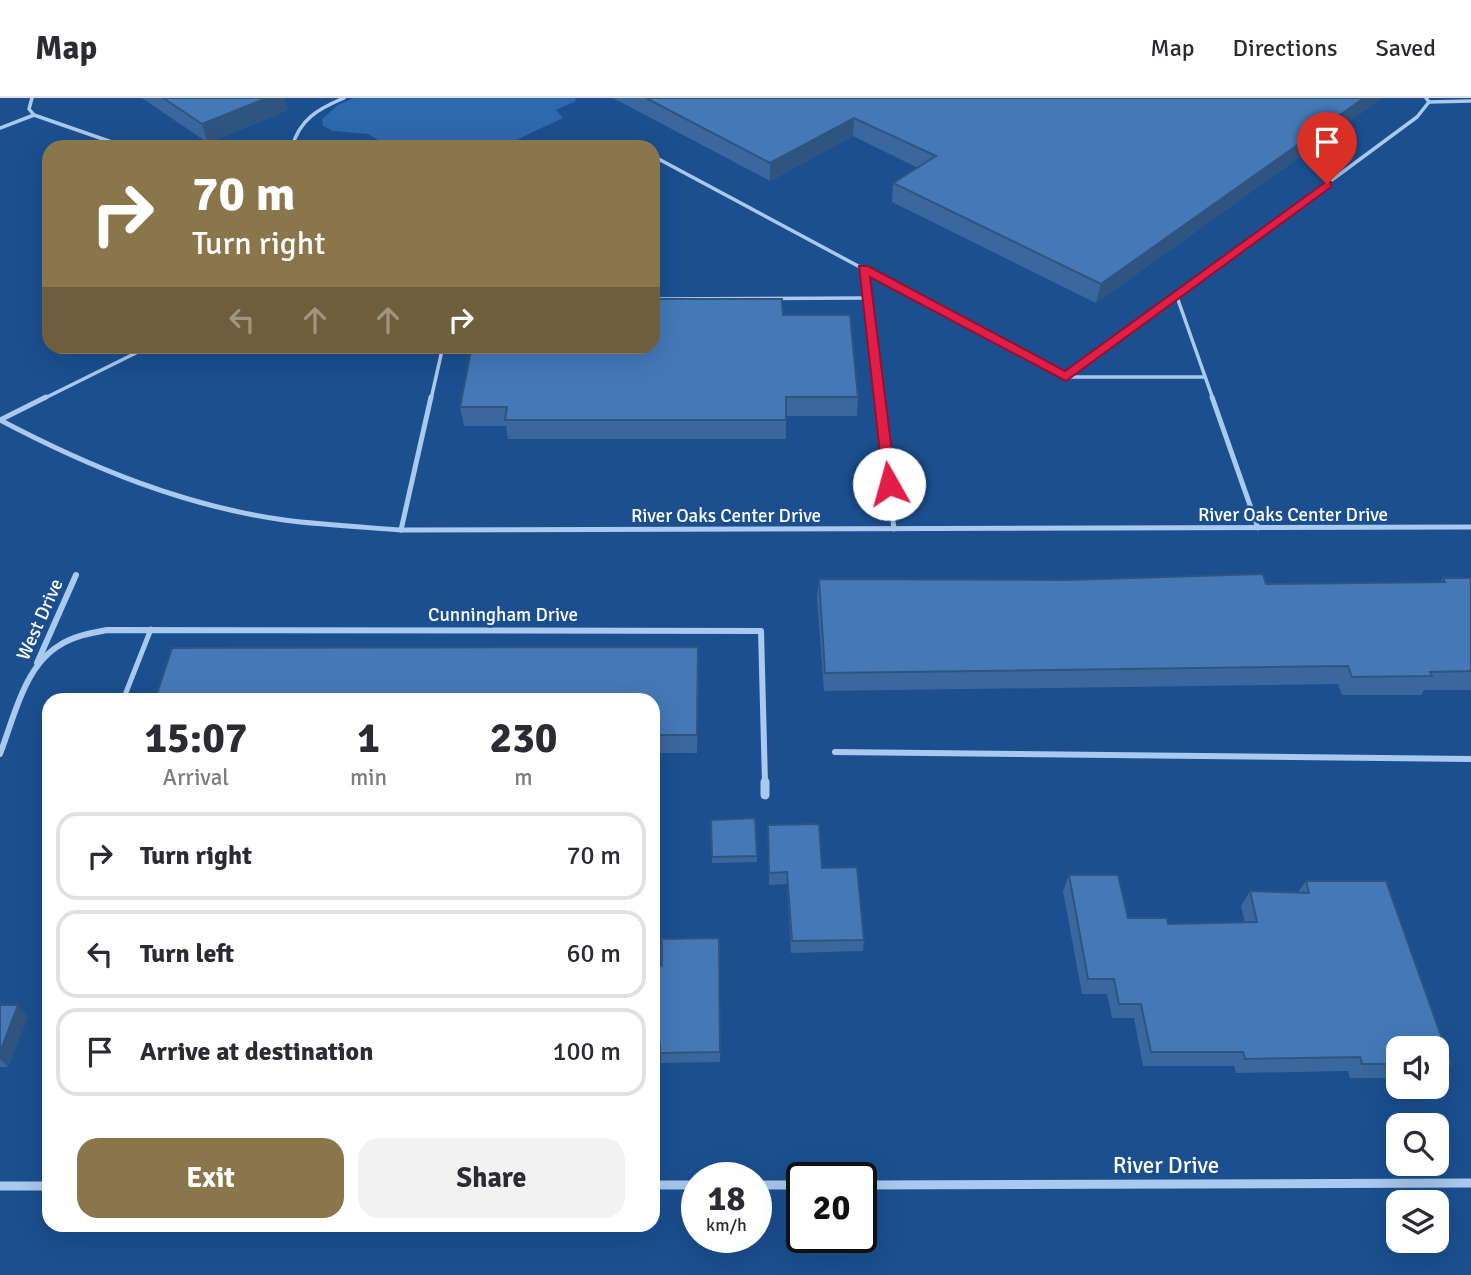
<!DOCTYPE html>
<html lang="en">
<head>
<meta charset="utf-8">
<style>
  :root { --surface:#fff; --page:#f2f2f3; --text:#2b2b33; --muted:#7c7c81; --line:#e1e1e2; --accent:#8a764a }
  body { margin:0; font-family:Signika,sans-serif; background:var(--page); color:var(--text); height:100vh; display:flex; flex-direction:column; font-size:26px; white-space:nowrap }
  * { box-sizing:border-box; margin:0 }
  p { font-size:23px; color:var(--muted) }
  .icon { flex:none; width:38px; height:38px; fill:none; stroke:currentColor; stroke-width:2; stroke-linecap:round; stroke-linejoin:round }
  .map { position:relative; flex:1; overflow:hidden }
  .sheet { position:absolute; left:42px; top:595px; width:618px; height:539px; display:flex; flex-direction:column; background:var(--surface); border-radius:21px; box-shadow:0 7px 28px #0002 }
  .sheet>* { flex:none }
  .guide { position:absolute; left:42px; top:42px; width:618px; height:214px; border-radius:21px; box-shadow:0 7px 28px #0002; background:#8a764a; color:#fff; overflow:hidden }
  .controls { position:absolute; left:1386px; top:938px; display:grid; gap:14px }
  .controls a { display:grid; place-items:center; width:63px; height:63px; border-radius:14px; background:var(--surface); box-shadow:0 7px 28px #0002; font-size:35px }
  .speed { position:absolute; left:681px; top:1064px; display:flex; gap:14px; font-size:35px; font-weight:700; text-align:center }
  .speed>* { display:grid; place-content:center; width:91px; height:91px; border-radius:50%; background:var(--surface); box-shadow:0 7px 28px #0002; line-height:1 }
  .speed small { font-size:18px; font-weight:400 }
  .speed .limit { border:4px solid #111; border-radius:10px; background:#fff; color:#111 }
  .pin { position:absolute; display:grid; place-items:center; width:60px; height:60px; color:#fff; margin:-72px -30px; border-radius:50% 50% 50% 0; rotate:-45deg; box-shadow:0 0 7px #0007 }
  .pin .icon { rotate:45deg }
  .me { position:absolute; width:77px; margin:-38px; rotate:353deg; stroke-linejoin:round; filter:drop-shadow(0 0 5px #0008) }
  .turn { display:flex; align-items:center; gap:24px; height:147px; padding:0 35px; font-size:32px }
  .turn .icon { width:91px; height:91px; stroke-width:2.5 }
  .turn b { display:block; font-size:49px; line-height:60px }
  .lanes { display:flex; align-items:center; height:66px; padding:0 35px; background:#0003; justify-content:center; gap:35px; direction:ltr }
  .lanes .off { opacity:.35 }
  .eta { display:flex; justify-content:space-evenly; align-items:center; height:119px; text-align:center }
  .eta b { font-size:42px; font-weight:700; line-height:49px }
  .cta { display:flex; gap:14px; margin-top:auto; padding:14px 35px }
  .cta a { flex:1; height:80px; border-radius:21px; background:var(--accent); color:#fff; font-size:28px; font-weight:700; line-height:80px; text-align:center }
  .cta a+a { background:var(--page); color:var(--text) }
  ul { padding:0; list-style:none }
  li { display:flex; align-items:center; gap:21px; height:88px; margin:0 14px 10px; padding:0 21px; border:4px solid var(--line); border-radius:21px }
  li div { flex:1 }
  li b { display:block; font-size:26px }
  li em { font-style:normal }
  header { display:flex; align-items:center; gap:42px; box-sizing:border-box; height:98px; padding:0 35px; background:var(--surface); border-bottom:2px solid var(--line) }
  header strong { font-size:33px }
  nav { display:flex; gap:38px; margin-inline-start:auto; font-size:24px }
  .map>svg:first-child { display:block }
  .green { fill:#2e69ad }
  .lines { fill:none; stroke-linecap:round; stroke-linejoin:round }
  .service-far1 { stroke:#a9c9ee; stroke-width:3.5 }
  .service { stroke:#a9c9ee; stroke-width:5 }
  .minor-far1 { stroke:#a9c9ee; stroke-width:6 }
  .minor { stroke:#a9c9ee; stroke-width:9 }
  .wall { fill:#3a679d }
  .shaded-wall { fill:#305480 }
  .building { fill:#4478b7; stroke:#305480; stroke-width:2 }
  .route { fill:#e11d48; stroke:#92132f; stroke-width:2 }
  .labels { text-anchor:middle; stroke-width:5; stroke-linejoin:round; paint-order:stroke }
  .street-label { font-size:19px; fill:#fff; stroke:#1b4f8f }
  .near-street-label { font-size:23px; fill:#fff; stroke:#1b4f8f }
</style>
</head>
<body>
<header>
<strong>Map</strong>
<nav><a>Map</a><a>Directions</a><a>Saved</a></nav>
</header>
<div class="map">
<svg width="1471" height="1177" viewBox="0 0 1471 1177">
  <rect width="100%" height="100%" fill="#1b4f8f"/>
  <path class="green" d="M354 0H575L576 3 556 12 563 20 501 49H390L368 36 333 33 323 28 322 21 338 7Z"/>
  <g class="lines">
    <g class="service-far1">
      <path d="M32 0 29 11 34 17 126 49"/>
      <path d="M1426 0 1429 4 1471 3"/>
      <path d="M0 30 34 17"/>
      <path d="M292 49C300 21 318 11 344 0"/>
      <path d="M574 49 605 45 626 49"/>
      <path d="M653 58 1065 279H1205"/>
      <path d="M863 170 879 301"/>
      <path d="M1177 199 1213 301"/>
      <path d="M653 201 867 200"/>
      <path d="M1067 278 1417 19 1429 4"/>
      <path d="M43 301 150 248"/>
      <path d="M431 301 443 248"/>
    </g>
    <g class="service">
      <path d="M878 299 894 431"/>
      <path d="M1212 299 1258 430"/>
      <path d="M0 322C89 369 184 408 284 422 323 427 362 429 401 432L1471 429"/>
      <path d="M0 322 46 299"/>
      <path d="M401 432 431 299"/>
      <path d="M123 602 151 531"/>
    </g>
    <g class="minor-far1">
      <path d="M37 565 76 477"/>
      <path d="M835 654 1471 661"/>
      <path d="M0 656C14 620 24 568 60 547 74 538 91 535 107 532L761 533 765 685"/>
    </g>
    <g class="minor">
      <path d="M765 684V697"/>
      <path d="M653 1087H696"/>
      <path d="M756 1087H802"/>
      <path d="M861 1087 1471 1085"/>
      <path d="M0 1088H49"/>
    </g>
  </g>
  <g class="wall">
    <path d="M142 0H284L288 12 208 45Z"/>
    <path d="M613 0H1382L1096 205 892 104 893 85 918 70 853 38 770 83Z"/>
    <path d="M783 217 858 299 857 318H786V341H508L506 328H464L460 309Z"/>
    <path d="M1443 480H1471V592H1424L1421 597H1342L1338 586 824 593 817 500 819 481 1266 486 1440 484Z"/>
    <path d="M699 567 697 655H653V602Z"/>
    <path d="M711 722 757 758V764L712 765Z"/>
    <path d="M768 727 822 770 864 842 863 853 791 855 787 786 769 787Z"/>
    <path d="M1069 777 1128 820 1168 826 1245 824 1241 808 1250 793 1298 794 1306 783 1451 966 1437 980V950H1398V980H1350L1348 973 1236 975 1234 968H1143L1134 920H1112L1107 896H1082L1063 793Z"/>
    <path d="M719 840 720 964 661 965V957H653V868H662Z"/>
    <path d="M0 907 28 918 8 969H0Z"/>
  </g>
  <g class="shaded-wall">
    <path d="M267 0H284L288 12 208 45 202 26Z"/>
    <path d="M1364 0H1382L1096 205 1101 186Z"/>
    <path d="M854 20 853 38 770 83V65Z"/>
    <path d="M698 549 699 567 697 655V637Z"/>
    <path d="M18 907 28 918 8 969 0 961V954Z"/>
  </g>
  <g class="building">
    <path d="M163 0H267L202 26Z"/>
    <path d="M646 0H1364L1101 186 893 85 936 58 854 20 770 65Z"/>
    <path d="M653 201H782L783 217H850L858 299H786V322H505L507 309H460L472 248H653Z"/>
    <path d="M1263 476 1266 486 1445 484 1443 480H1471V573L1430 574 1432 578 1352 579 1348 568 825 575 819 481 1066 482Z"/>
    <path d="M698 549 697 637H653V602H155L172 550Z"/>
    <path d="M755 720 757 758 712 759 711 722Z"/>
    <path d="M819 726 822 770 857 769 864 842 792 843 787 774 769 775 768 727Z"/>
    <path d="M1069 777H1118L1128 820H1167L1168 826 1257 824 1250 793 1309 795 1306 783H1386L1451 966H1437V950H1398V966H1362L1360 959 1245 961 1243 954H1151L1141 906H1119L1114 881H1088Z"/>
    <path d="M719 840 720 954 660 955V947H653V868H662V841Z"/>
    <path d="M0 907H18L0 954Z"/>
  </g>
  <path class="route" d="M1327 83 1331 84V89L1066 283 870 179 896 386 894 390H884L859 168H868L1065 273Z"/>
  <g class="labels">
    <g class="street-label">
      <text x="1293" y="423">River Oaks Center Drive</text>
      <text x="726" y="424">River Oaks Center Drive</text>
      <text x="503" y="523">Cunningham Drive</text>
      <text transform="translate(39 521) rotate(-66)" y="7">West Drive</text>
    </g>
    <g class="near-street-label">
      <text x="1166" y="1075">River Drive</text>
    </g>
  </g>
</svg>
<div class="controls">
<a><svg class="icon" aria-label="sound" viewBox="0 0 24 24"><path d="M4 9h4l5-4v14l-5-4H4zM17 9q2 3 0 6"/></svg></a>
<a><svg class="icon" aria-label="search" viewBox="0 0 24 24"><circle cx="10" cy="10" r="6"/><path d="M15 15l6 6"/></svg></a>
<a><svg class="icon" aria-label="layers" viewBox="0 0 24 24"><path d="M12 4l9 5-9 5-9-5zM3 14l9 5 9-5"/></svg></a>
</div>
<div class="speed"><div>18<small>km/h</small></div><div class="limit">20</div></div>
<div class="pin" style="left:1327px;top:86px;background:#d93025"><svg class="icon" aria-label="arrive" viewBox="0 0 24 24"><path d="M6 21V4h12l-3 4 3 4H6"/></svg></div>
<svg class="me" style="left:889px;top:386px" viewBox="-20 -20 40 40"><circle r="19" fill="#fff"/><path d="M0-13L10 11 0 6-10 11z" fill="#e11d48"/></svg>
<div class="guide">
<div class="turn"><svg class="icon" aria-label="right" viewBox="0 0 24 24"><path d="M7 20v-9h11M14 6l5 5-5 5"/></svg><div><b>70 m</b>Turn right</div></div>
<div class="lanes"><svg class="icon off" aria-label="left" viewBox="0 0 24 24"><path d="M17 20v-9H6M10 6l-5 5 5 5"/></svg><svg class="icon off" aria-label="ahead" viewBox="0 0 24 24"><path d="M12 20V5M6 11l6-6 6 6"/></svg><svg class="icon off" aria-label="ahead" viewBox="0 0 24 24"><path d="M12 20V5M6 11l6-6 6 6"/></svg><svg class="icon" aria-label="right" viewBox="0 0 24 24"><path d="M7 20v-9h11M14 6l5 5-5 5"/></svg></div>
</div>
<section class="sheet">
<div class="eta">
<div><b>15:07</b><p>Arrival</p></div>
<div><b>1</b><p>min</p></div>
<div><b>230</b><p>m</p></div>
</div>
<ul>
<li><svg class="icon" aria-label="right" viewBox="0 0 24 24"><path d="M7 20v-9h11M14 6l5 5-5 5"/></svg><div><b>Turn right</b></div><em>70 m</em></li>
<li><svg class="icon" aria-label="left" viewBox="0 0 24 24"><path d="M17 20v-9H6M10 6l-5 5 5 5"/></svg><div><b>Turn left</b></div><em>60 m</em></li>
<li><svg class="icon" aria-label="arrive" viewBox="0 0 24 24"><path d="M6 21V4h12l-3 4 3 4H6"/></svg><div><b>Arrive at destination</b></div><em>100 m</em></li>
</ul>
<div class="cta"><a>Exit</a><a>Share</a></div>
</section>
</div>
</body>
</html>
